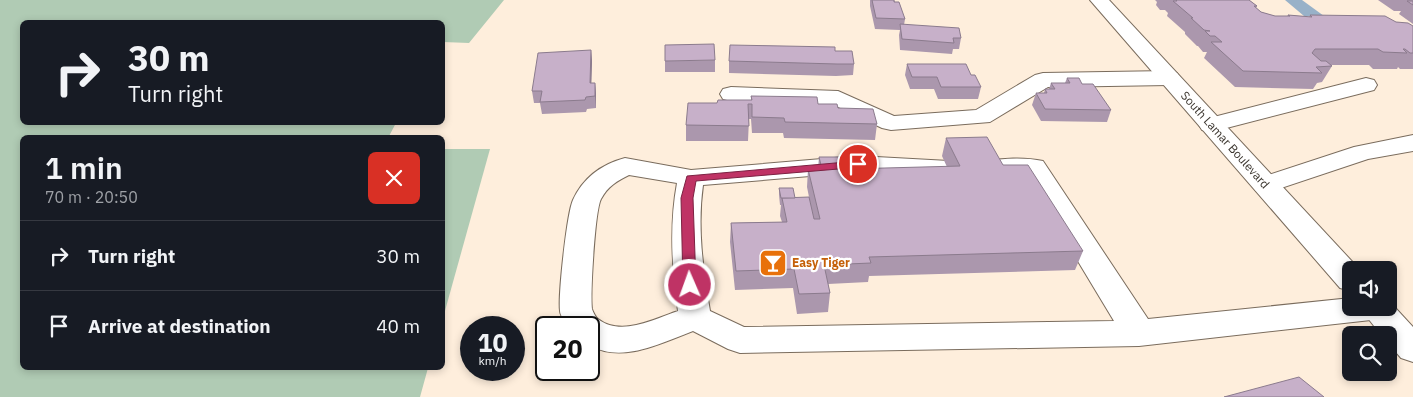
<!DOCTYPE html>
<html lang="en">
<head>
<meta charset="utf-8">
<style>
  :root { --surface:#171b24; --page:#242831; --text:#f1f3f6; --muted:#9ea1a6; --line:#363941 }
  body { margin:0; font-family:"IBM Plex Sans",sans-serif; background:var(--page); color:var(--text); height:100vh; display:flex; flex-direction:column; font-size:19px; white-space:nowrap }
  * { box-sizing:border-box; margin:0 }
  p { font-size:16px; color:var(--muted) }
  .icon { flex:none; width:28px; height:28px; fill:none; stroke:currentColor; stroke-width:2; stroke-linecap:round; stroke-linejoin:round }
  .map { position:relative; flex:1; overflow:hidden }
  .panel { position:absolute; left:20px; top:135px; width:425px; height:235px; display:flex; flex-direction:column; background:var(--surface); border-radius:8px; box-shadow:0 2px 8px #0003 }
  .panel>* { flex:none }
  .top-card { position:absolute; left:20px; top:20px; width:425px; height:105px; border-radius:8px; box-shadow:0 2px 8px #0003; background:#171b24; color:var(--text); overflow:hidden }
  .buttons { position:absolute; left:1342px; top:261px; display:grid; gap:10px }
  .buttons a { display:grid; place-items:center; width:55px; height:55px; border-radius:8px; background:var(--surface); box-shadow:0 2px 8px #0003; font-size:25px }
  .speed { position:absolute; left:460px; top:316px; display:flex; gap:10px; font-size:25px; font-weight:700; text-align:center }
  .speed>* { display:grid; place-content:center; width:65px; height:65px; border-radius:50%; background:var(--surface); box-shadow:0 2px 8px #0003; line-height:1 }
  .speed small { font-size:12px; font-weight:400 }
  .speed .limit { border:2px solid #111; border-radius:8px; background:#fff; color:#111 }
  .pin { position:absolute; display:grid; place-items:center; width:42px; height:42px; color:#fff; margin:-21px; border:2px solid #fff; border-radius:50%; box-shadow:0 1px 5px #0007 }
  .me { position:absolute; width:55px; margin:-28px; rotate:358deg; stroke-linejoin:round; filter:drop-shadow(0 0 4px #0008) }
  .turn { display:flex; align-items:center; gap:18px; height:105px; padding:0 25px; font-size:22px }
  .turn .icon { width:65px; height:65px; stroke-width:2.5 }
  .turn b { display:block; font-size:35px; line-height:42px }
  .round { display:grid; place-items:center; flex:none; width:52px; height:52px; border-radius:8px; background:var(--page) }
  .headline { display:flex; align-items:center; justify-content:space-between; height:85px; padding:0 25px }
  h1 { font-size:30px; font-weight:600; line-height:38px }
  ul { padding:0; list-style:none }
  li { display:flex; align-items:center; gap:15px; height:70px; padding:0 25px; border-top:1px solid var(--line) }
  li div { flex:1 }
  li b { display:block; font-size:19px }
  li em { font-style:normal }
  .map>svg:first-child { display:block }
  .forest { fill:#b0cbb4 }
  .water { fill:#98b1c8 }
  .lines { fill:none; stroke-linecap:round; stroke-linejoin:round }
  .minor-casing { stroke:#7a6c5d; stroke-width:2 }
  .major-casing { stroke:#7a6c5d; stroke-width:2 }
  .minor { fill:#fff; fill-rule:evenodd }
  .major { fill:#fff; fill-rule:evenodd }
  .wall { fill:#ab97ad }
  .shaded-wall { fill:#8b7b8d }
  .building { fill:#c7b0c9; stroke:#8b7b8d }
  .route { fill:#bf3365; stroke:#7c2142 }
  .labels { text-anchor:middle; stroke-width:4.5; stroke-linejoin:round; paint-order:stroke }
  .street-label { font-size:12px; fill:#3c362f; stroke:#fff }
  .food-label { font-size:12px; font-weight:bold; fill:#c56008; stroke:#fff; text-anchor:start }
</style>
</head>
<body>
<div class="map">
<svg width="1413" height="397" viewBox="0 0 1413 397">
  <rect width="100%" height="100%" fill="#feeedc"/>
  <g class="forest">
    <path d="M0 0H504L469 43 443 42 442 22H22V122L396 123 388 138H22V368H428L420 397H0Z"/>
    <path d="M443 149H490L443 318 442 149Z"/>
  </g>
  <path class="water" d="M1268 0H1302L1324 16H1304L1285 0Z"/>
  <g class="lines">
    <g class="minor-casing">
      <g id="minor">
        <path d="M1169 71 1177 73 1180 78 1177 83 1169 85 1048 87 990 122 891 130 882 128 834 105 731 101 723 99 720 94 723 89 731 87 838 91 894 116 976 110 1035 75 1043 73Z"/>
        <path d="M1366 78 1374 80 1377 85 1374 90 1211 132 1202 130 1199 125 1202 120Z"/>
        <path d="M1413 135V151L1368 159 1266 193 1256 191 1253 185 1256 179 1354 147Z"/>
        <path d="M858 156 949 161 958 163 962 169 958 175 949 177 858 172 703 185C697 227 703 270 710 311L744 327 1114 321 1026 175 992 176 983 174 979 168 983 162C1001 158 1025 157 1043 161L1148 319 1351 298V308H1387L1382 316 1371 320 1139 346 740 353 728 349 693 331C661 343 622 364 589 345V328H569C566 323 560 316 560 311 558 295 567 213 573 200 583 178 602 164 625 158L691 170ZM629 175 677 183C669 226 672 269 678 311 654 319 621 337 598 319 596 318 593 312 592 309 590 295 595 210 601 199 608 186 617 181 629 175Z"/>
      </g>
    </g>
    <g class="major-casing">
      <g id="major">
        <path d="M1090 0H1109L1360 270H1351V291L1340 288Z"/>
        <path d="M1389 301 1413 327V362L1401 358 1389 344V335H1381L1360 308H1389Z"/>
      </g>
    </g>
    <use href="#minor" class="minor"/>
    <use href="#major" class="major"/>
  </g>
  <g class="wall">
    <path d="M870 0H894L905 19 904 25 961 38 959 49H953L952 54 900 50 899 35 900 30 875 29 870 6Z"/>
    <path d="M1155 0H1249L1257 6 1256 8 1261 12 1275 16H1287L1288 15 1309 17 1310 15 1396 22 1413 26V69H1400L1398 67 1397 69H1373L1369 65H1331L1332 66 1322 82 1317 83 1313 89 1235 87 1204 58 1207 52H1203L1198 46H1197L1185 34V32L1167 16 1168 13 1165 10H1160L1156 5 1157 2Z"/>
    <path d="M1378 0H1413V24L1399 14 1401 11H1394Z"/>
    <path d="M591 50 592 61 591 83H595L596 94V108L587 109 586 112 542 114 540 103H534L532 91Z"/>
    <path d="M835 51 854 64 853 75 836 76 729 73V61Z"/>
    <path d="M715 60V72H665V61Z"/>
    <path d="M907 64 971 75 981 87 978 99H938L934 89H910L905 75Z"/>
    <path d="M1067 78 1082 84 1111 110 1107 122 1041 121 1032 105 1036 93H1044L1045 89H1049L1051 83H1065Z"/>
    <path d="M751 96 818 104 838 108 877 124 875 140 784 138 783 133H752L751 119H749L748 141H686V125L717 103 751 100Z"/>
    <path d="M946 138 1003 165 1083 251 1075 270 869 276 868 282 828 284 830 293 828 312 797 314 793 288 735 290 730 242 731 223 782 222 780 216 781 205H780L779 195V188L795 198 809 197 807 187 808 169H818L819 157 847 169 947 167 942 156Z"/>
  </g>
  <g class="shaded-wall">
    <path d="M591 50 592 61 591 95 590 83Z"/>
    <path d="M595 83 596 94V108L595 96Z"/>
  </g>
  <g class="building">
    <path d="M872 0H894V2H899L905 19 876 18Z"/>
    <path d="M1176 0H1249L1257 6H1254L1261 12 1275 16H1290L1288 15 1312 17 1310 15 1385 16 1396 22 1408 23 1413 26V53H1410L1405 49H1403L1407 53 1383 52 1378 49H1315L1312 53 1321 61H1326L1332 66 1316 67 1322 73 1243 71 1211 42H1222L1215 36H1210L1205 31H1210L1204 30 1191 18H1193L1173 1H1177Z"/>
    <path d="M1407 1H1413V5Z"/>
    <path d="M900 24 959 28 961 38H953L954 43 902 39Z"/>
    <path d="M714 44 715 60 665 61V45Z"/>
    <path d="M730 45 835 47V51H852L854 64H837L729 61Z"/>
    <path d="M591 50 590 83H595V96L586 97 585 100 540 102 542 91H532L538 53Z"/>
    <path d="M907 64H966L971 75H975L981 87H941L937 77H912Z"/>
    <path d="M1067 78H1079L1082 84H1093L1111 110 1045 109 1036 93H1047L1045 89H1055L1051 83H1070Z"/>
    <path d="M751 96 817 97 818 104H837L838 108 873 109 877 124 785 122 784 118 752 117V104H748L749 126 686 125 688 103H717L718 100H752Z"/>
    <path d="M987 137 1003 165H1028L1083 251 869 257 871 263 824 265 830 293 799 294 794 269 736 271 731 223 787 222 782 198 809 197 814 219H820L808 169H822L819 157H844L847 169 960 166 946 138Z"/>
    <path d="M779 188H793L795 198H781Z"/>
    <path d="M1299 377 1324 397H1224Z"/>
  </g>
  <path class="route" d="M858 161 863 164 862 167 696 181 693 198 696 285 694 288H685L683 285 681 198 687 176Z"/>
  <defs>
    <g id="bar-square" transform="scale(1.4375)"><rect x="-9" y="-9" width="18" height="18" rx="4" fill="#e8710a" stroke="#fff"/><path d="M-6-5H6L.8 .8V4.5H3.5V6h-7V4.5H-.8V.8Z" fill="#fff"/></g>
  </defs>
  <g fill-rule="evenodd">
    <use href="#bar-square" x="773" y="263"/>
  </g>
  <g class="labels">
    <g class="street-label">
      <text transform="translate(1225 140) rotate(48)" y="4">South Lamar Boulevard</text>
    </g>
    <g class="food-label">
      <text x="792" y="267">Easy Tiger</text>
    </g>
  </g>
</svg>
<div class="buttons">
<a><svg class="icon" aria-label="sound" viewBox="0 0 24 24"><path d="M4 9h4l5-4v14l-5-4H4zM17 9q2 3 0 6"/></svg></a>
<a><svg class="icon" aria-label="search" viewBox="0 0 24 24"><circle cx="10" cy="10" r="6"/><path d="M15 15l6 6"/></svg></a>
</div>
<div class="speed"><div>10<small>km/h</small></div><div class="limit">20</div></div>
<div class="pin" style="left:858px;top:164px;background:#d93025"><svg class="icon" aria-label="arrive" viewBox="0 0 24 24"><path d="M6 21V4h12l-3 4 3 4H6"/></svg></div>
<svg class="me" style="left:690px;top:285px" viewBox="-20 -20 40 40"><circle r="17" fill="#bf3365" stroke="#fff" stroke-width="3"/><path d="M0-11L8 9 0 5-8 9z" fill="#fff"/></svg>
<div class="top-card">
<div class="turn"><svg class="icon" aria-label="right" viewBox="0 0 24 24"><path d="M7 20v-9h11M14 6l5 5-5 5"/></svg><div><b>30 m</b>Turn right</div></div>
</div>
<section class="panel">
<div class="headline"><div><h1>1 min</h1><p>70 m · 20:50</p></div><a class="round" style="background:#d93025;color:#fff"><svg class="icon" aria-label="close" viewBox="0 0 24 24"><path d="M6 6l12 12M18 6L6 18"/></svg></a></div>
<ul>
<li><svg class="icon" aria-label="right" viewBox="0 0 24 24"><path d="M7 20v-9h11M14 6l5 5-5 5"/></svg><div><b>Turn right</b></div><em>30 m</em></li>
<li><svg class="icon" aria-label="arrive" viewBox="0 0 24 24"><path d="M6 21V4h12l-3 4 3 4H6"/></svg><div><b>Arrive at destination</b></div><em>40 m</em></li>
</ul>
</section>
</div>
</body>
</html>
